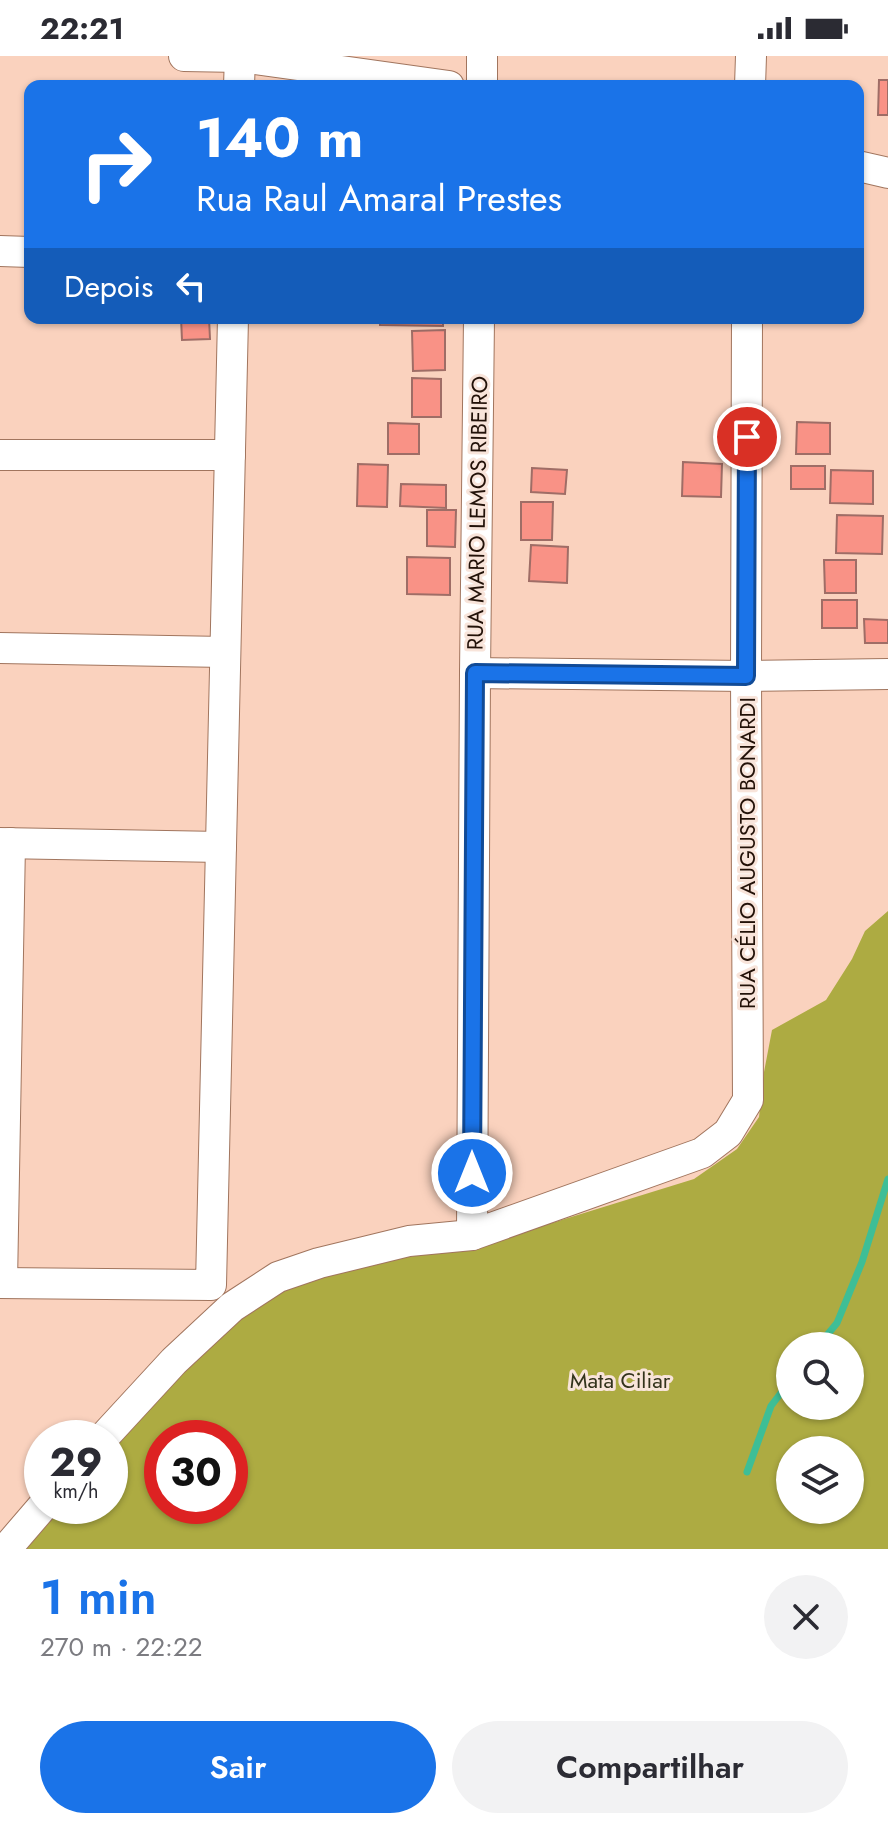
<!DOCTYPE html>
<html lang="pt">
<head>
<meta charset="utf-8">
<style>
  :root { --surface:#fff; --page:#f2f2f3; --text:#2b2b33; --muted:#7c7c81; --accent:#1a73e8 }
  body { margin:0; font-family:Jost,sans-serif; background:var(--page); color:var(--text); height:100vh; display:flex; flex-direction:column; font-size:30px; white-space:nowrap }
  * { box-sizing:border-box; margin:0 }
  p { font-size:26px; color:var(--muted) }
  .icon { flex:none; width:44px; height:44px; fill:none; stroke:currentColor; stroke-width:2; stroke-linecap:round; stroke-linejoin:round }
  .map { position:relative; height:1493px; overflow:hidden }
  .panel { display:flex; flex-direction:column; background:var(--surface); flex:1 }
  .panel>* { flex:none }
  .hud { position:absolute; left:24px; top:24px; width:840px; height:244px; border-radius:16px; box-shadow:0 2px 6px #0004; background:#1a73e8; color:#fff; overflow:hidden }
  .controls { position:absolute; left:776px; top:1276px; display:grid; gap:16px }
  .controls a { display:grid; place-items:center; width:88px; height:88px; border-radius:50%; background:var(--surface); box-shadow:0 2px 6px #0004; font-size:40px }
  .speed { position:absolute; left:24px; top:1364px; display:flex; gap:16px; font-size:40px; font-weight:700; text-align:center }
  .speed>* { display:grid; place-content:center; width:104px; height:104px; border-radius:50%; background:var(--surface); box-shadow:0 2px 6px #0004; line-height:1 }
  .speed small { font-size:20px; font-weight:400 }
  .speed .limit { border:12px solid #d22; background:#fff; color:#111 }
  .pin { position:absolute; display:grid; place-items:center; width:68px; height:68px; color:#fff; margin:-34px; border:4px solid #fff; border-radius:50%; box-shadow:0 2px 8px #0007 }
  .me { position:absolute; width:88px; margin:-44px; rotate:0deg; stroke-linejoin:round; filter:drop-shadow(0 0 6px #0008) }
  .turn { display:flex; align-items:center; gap:28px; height:168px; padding:0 40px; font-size:36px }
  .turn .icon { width:104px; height:104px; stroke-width:2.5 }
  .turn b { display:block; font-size:56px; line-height:68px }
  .then { display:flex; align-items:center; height:76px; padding:0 40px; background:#0003; gap:16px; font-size:30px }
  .round { display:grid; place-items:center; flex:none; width:84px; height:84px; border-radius:42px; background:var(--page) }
  .headline { display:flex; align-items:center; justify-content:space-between; height:136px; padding:0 40px }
  h1 { font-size:48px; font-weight:600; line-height:60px; color:var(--accent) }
  .action { display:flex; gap:16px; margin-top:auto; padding:16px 40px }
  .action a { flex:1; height:92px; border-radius:48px; background:var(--accent); color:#fff; font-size:32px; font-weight:600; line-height:92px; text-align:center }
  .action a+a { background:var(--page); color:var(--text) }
  .status { display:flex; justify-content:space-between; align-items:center; height:56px; padding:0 40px; background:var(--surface); direction:ltr }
  .status svg { height:22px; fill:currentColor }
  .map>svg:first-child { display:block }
  .forest { fill:#adab42; fill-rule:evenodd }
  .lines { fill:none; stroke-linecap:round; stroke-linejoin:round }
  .stream { stroke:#3ebe96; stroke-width:7 }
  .building { fill:#f99286; stroke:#9f6d66; stroke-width:2 }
  .street-casing { stroke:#a1755e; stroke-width:32 }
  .street { stroke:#fff; stroke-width:30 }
  .route-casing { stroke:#114b97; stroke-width:20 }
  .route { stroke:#1a73e8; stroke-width:14 }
  .labels { text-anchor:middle; stroke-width:6; stroke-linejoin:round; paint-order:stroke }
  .street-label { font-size:22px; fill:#221108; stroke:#f8e4da }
  .park-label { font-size:22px; fill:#33331c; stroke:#f8e4da }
</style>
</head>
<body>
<div class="status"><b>22:21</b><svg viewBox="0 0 49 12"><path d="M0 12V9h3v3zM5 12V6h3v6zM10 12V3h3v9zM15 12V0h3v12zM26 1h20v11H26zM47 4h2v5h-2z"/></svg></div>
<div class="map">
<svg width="888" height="1493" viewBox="0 0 888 1493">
  <rect width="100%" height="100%" fill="#fad2be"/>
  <path class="forest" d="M888 855V1493H18L53 1450H110V1387L231 1266 279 1235 335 1217 402 1202 462 1192 513 1179 694 1123 737 1093 759 1061 764 1016 772 974 826 944 852 903 865 875ZM790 1290H850V1350H790ZM162 1382H230V1450H162ZM790 1394H850V1454H790Z"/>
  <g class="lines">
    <g class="stream">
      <path d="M818 1290 837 1267 862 1206 888 1123"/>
      <path d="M747 1416 771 1350 790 1325"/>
    </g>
  </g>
  <g class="building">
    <path d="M879 24H888V59H878Z"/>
    <path d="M181 262H209L210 283 182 284Z"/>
    <path d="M380 262H443V270L380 269Z"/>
    <path d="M445 274V314L413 315 412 275Z"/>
    <path d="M412 322 441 323V361H412Z"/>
    <path d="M797 366 830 367V398H796Z"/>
    <path d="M388 367 419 368V398H388Z"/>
    <path d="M683 406 722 408 721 441 682 440Z"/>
    <path d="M358 408 388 409 387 451 357 450Z"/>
    <rect x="791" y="410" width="34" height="23"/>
    <path d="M532 412 567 414 565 438 531 436Z"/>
    <path d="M831 414 873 415V448L830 447Z"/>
    <path d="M401 428 446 429V452L400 450Z"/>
    <path d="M521 446H553L552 484H521Z"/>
    <path d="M427 454H456L455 491 427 490Z"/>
    <path d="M837 459 883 460 882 498 836 497Z"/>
    <path d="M531 489 568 491 567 527 529 525Z"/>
    <path d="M407 501 450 502V539L407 538Z"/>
    <path d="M824 504H856V537H825Z"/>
    <rect x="822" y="544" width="35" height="28"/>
    <path d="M864 563 888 564V587H865Z"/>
  </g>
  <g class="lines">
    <g class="street-casing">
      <g id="street">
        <path d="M184 0 240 1 449 30"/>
        <path d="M239 30 240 0"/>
        <path d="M482 30V0"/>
        <path d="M750 30 751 0"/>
        <path d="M858 110 888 117"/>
        <path d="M0 195 30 196"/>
        <path d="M0 399H230"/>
        <path d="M0 592 225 596"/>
        <path d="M475 617 746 620 888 618"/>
        <path d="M0 787 221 791"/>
        <path d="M472 1179 475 617 479 262"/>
        <path d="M0 1227 211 1229 233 262"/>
        <path d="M2 1227 10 787"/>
        <path d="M103 1382 174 1305 232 1251 278 1221 319 1207 409 1185 472 1179 702 1097 728 1077 748 1044 746 620 747 262"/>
        <path d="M6 1493 43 1450"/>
      </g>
    </g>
    <use href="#street" class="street"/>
  </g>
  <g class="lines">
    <g class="route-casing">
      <path id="route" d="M472 1117 475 617 746 620 747 381"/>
    </g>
    <use href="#route" class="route"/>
  </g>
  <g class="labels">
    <g class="street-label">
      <text transform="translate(477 457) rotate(-89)" y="8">RUA MARIO LEMOS RIBEIRO</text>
      <text transform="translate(747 797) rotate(-90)" y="8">RUA CÉLIO AUGUSTO BONARDI</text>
    </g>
    <g class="park-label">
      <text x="620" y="1332">Mata Ciliar</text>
    </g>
  </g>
</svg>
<div class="controls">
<a><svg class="icon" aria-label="search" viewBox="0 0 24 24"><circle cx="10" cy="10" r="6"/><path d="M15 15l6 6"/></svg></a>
<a><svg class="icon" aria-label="layers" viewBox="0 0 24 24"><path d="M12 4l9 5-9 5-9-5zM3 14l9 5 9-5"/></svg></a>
</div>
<div class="speed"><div>29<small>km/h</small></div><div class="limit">30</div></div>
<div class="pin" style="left:747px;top:381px;background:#d93025"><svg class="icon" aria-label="arrive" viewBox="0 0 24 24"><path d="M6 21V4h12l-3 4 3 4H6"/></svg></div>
<svg class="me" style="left:472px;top:1117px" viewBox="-20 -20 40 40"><circle r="17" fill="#1a73e8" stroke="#fff" stroke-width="3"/><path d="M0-11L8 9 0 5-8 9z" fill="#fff"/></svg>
<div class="hud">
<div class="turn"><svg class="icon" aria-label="right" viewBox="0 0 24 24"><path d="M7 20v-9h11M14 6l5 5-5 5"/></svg><div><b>140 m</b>Rua Raul Amaral Prestes</div></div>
<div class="then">Depois<svg class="icon" aria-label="left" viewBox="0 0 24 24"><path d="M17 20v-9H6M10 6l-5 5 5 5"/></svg></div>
</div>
</div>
<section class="panel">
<div class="headline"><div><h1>1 min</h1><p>270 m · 22:22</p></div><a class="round"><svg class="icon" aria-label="close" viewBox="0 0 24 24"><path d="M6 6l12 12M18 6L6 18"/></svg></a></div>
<div class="action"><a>Sair</a><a>Compartilhar</a></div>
</section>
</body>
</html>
